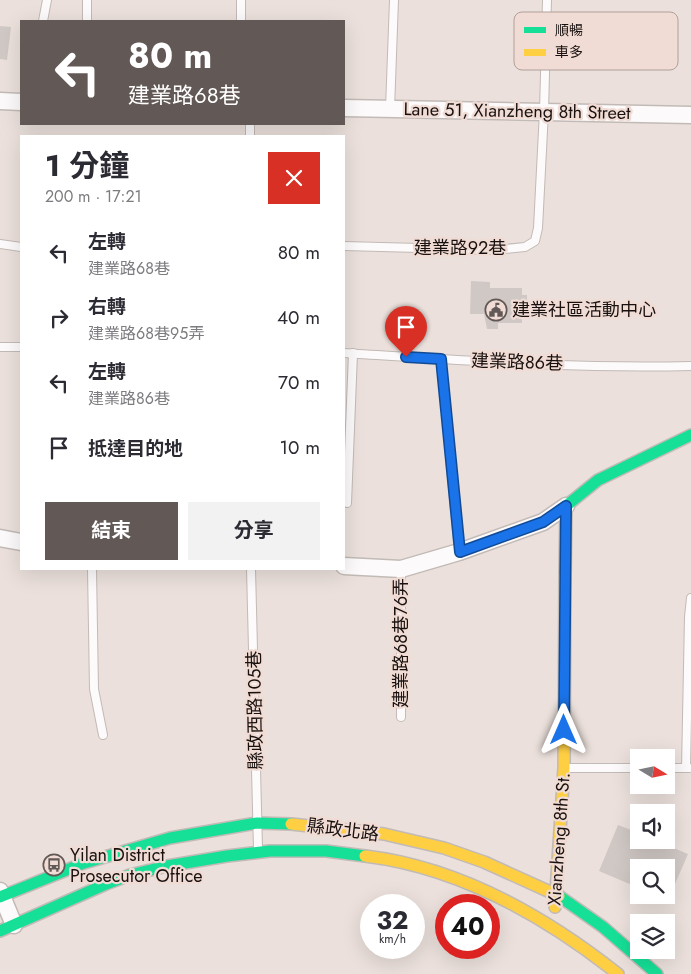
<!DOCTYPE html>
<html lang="zh-TW">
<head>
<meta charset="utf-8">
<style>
  :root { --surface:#fff; --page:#f2f2f3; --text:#2b2b33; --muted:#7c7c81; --accent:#625956 }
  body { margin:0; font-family:Jost,"Noto Sans TC",sans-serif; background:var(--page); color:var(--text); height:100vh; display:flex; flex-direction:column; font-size:19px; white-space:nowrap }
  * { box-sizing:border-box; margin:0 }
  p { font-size:16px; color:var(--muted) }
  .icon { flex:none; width:28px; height:28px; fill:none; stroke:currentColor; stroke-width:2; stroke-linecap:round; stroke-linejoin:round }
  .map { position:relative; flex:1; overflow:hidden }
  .drawer { position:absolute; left:20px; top:135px; width:325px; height:435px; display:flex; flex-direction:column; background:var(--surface); border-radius:0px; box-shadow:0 5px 20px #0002 }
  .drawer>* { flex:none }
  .banner { position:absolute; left:20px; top:20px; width:325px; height:105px; border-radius:0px; box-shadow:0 5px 20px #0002; background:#625956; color:#fff; overflow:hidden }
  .needle { width:32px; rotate:100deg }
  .fabs { position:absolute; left:630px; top:749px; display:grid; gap:10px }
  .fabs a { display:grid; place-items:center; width:45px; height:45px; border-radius:0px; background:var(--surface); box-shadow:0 5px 20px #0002; font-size:25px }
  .speed { position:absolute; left:360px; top:894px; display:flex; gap:10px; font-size:25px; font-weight:700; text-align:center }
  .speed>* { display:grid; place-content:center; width:65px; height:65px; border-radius:50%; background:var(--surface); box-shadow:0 5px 20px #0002; line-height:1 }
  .speed small { font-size:12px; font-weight:400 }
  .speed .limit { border:8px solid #d22; background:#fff; color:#111 }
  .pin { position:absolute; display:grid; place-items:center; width:42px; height:42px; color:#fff; margin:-51px -21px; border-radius:50% 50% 50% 0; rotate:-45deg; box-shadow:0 0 5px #0007 }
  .pin .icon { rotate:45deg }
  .me { position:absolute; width:55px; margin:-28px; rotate:0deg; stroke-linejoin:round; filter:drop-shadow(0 0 4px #0008) }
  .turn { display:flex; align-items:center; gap:18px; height:105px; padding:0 25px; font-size:22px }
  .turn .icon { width:65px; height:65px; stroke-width:2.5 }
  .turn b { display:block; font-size:35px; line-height:42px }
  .round { display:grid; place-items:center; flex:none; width:52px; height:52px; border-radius:0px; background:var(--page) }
  .head { display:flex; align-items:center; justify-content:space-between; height:85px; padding:0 25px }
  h1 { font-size:30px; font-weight:700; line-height:38px }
  .action { display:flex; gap:10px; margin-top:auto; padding:10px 25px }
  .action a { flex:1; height:58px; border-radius:0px; background:var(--accent); color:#fff; font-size:20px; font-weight:700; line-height:58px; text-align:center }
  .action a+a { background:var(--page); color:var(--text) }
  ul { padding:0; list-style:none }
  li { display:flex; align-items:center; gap:15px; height:65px; padding:0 25px }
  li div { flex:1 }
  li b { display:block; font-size:19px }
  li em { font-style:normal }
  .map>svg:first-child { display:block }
  .building { fill:#d0c8c4 }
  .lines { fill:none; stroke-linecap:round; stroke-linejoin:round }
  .lane-casing { stroke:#c2bab6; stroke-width:10 }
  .street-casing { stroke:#c2bab6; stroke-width:19 }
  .fast-casing { stroke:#c2bab6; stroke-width:14 }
  .slow-casing { stroke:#c2bab6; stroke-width:14 }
  .lane { stroke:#fcfafa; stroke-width:8 }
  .street { stroke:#fcfafa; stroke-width:16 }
  .fast { stroke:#16e098; stroke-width:11 }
  .slow { stroke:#ffcf43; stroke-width:11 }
  .route-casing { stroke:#114b97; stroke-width:12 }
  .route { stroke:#1a73e8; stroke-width:9 }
  .labels { text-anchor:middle; stroke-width:4.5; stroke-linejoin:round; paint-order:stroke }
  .street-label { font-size:18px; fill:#18110f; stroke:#f1dcd5 }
  .poi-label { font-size:18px; fill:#18110f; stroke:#f1dcd5; text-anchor:start }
  .key { fill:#f1dcd5; stroke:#b09f9a; stroke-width:1 }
  .key-label { font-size:14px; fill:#18110f }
</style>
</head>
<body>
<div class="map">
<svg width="691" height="974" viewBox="0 0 691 974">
  <rect width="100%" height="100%" fill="#ebe0db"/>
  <g class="building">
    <path d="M0 26 11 27 7 60 0 59Z"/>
    <path d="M471 281 490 282V288H522V295H527V305H522V323H498V329H487L484 314H470Z"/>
    <path d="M618 825 639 833V840H655L688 854 668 900 656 895H666V868H639V888L599 871Z"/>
  </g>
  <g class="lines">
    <g class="lane-casing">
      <g id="lane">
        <path d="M43 21 47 0"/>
        <path d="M87 21V0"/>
        <path d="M241 21V0"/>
        <path d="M390 109 394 0"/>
        <path d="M250 136V124"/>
        <path d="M0 244 21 247"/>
        <path d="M344 246 494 250 525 247 535 241 538 228 544 111 547 0"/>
        <path d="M0 347H21"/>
        <path d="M344 353C459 360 575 369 691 366"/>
        <path d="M441 359 459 552"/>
        <path d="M347 503 353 353"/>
        <path d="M92 569 94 689 103 735"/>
        <path d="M251 569 258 849"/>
        <path d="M401 717V569"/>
        <path d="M566 768H639"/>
        <path d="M666 768H689"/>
        <path d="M686 768 689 617 691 598"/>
      </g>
    </g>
    <g class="street-casing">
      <g id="street">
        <path d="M0 101 21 102"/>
        <path d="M344 108 691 115"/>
        <path d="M0 538 21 542"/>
        <path d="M344 566 401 569 459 552 543 522 566 506"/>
        <path d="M0 891 14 925"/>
      </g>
    </g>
    <g class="fast-casing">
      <g id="fast">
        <path d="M565 575 566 506 598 480 691 435"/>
        <path d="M559 896 603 927 657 974"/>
        <path d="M0 897 84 863 170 838 257 823 291 824"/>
        <path d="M0 931 106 884 130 875 167 866 227 856 270 851H326L365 856"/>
      </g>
    </g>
    <g class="slow-casing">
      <g id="slow">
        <path d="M291 824 384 834 444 848 484 862 559 896"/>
        <path d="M365 856C458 867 546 917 618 974"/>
        <path d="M555 907 564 768 565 575"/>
      </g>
    </g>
    <use href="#lane" class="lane"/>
    <use href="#street" class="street"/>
    <use href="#fast" class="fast"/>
    <use href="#slow" class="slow"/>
  </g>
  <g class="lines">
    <g class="route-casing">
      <path id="route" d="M406 357 441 359 460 552 543 522 566 506 564 730"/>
    </g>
    <use href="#route" class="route"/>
  </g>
  <defs>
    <g id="civic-ring" transform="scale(1.125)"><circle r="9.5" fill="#f1dcd5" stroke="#625956" stroke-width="1.5"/><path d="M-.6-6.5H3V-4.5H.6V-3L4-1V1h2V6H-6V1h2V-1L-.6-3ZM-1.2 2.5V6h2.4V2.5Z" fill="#625956"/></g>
    <g id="bus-ring" transform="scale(1.125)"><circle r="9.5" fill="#f1dcd5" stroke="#625956" stroke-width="1.5"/><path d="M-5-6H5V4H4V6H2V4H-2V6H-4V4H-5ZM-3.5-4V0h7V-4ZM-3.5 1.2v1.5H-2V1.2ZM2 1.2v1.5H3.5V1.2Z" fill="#625956"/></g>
  </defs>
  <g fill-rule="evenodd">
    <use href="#civic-ring" x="496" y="310"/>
    <use href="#bus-ring" x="54" y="865"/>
  </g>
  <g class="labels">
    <g class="street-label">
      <text transform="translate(517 111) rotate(1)" y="6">Lane 51, Xianzheng 8th Street</text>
      <text x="460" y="254">建業路92巷</text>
      <text transform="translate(517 362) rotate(2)" y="6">建業路86巷</text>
      <text transform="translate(401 643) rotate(-90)" y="6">建業路68巷76弄</text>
      <text transform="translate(255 710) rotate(-91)" y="6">縣政西路105巷</text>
      <text transform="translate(343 830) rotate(7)" y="6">縣政北路</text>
      <text transform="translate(559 839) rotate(-86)" y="6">Xianzheng 8th St.</text>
    </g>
    <g class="poi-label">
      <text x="512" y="316">建業社區活動中心</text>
      <text x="70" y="861">Yilan District<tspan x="70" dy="21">Prosecutor Office</tspan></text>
    </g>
  </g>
  <rect x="514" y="12" width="164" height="58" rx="8" class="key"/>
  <rect x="524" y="27" width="22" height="6" fill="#16e098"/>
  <rect x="524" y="49" width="22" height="7" fill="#ffcf43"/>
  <g class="key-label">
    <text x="555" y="35">順暢</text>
    <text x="555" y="57">車多</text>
  </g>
</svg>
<div class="fabs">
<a><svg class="needle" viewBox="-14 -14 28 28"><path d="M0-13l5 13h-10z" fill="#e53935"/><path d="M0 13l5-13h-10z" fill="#7c7c81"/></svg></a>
<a><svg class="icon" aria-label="sound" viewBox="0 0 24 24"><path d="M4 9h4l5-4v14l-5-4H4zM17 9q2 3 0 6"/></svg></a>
<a><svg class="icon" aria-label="search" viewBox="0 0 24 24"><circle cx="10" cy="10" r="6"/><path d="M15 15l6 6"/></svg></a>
<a><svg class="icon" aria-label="layers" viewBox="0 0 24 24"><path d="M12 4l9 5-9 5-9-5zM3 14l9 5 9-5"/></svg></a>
</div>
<div class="speed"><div>32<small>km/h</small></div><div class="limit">40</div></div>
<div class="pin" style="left:406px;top:357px;background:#d93025"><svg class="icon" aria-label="arrive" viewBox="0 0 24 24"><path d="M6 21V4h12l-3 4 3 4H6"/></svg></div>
<svg class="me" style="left:564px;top:730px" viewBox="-20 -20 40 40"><path d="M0-17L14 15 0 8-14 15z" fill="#1a73e8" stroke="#fff" stroke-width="4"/></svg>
<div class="banner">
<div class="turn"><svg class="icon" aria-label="left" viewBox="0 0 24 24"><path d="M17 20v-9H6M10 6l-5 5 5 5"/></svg><div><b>80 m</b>建業路68巷</div></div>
</div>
<section class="drawer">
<div class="head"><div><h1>1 分鐘</h1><p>200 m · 17:21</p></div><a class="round" style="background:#d93025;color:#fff"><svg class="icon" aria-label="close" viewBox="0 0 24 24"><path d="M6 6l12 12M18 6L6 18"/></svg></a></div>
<ul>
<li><svg class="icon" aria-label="left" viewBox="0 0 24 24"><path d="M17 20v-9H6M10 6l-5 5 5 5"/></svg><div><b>左轉</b><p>建業路68巷</p></div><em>80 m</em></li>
<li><svg class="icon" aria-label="right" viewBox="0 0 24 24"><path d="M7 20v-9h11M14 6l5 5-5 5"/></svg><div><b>右轉</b><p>建業路68巷95弄</p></div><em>40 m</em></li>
<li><svg class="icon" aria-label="left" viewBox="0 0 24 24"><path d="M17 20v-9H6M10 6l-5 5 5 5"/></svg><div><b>左轉</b><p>建業路86巷</p></div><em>70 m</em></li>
<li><svg class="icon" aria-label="arrive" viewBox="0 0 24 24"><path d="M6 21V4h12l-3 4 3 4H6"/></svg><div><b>抵達目的地</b></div><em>10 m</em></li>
</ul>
<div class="action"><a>結束</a><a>分享</a></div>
</section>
</div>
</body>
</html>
